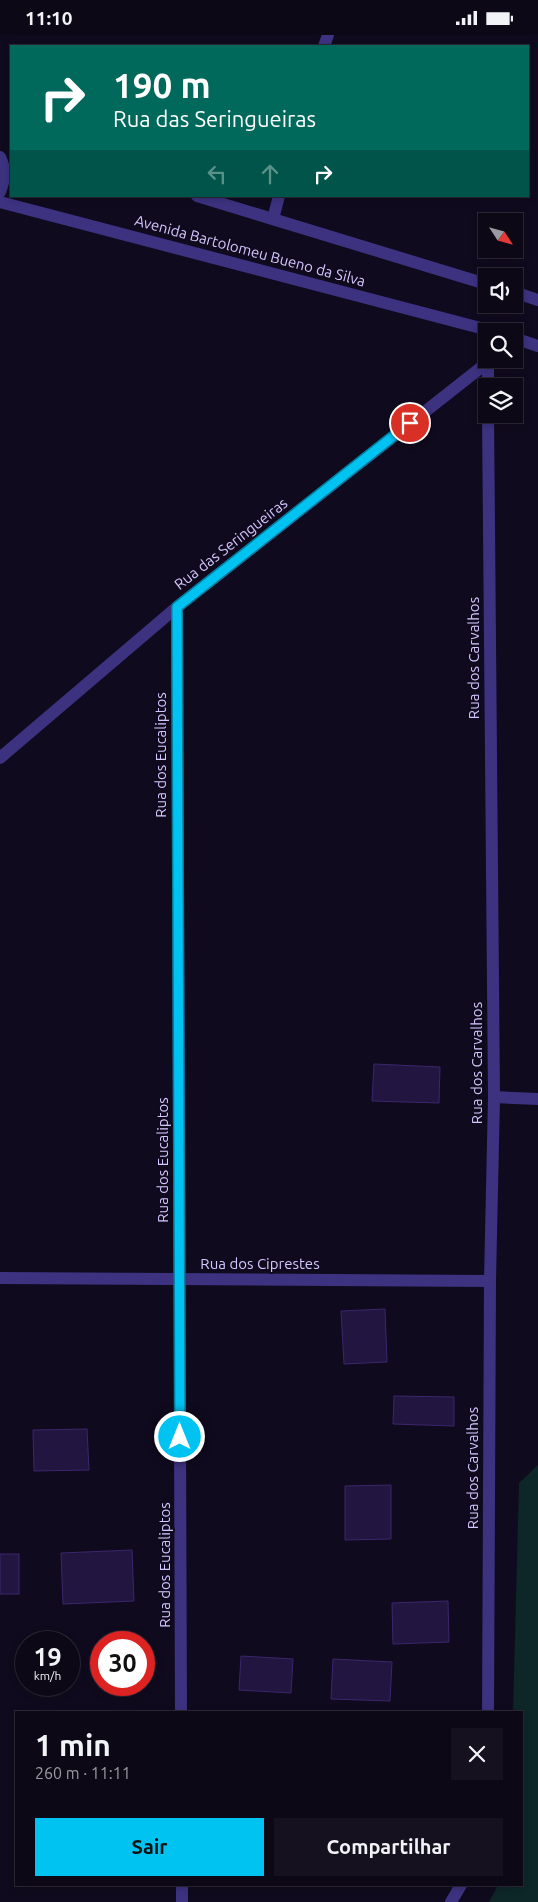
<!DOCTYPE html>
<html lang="pt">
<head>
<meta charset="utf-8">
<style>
  :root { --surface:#0c0816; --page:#15111f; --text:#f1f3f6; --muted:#9a9aa1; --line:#2c2935; --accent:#00c3f2 }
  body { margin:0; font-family:Ubuntu,sans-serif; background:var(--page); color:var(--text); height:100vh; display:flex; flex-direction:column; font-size:19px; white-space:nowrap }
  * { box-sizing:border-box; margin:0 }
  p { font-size:16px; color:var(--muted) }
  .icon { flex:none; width:28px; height:28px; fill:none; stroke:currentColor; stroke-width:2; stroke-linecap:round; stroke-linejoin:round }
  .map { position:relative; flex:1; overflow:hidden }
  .sheet { position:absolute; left:15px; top:1676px; width:508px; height:175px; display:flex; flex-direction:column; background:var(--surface); border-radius:0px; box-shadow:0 2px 8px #0003,0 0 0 1px var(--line) }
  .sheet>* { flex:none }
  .banner { position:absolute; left:10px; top:10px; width:519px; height:152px; border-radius:0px; box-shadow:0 2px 8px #0003,0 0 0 1px var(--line); background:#00695c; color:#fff; overflow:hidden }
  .needle { width:32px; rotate:126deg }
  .buttons { position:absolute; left:478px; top:178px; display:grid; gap:10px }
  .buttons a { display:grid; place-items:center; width:45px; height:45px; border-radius:0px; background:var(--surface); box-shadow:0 2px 8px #0003,0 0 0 1px var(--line); font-size:25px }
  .speed { position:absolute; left:15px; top:1596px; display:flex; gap:10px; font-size:25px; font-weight:700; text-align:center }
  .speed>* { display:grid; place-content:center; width:65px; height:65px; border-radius:50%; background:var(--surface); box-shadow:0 2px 8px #0003,0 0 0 1px var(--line); line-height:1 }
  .speed small { font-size:12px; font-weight:400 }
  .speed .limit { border:8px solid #d22; background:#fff; color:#111 }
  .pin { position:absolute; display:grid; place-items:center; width:42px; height:42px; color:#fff; margin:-21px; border:2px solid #fff; border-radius:50%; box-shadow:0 1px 5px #0007 }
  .me { position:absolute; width:55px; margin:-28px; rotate:0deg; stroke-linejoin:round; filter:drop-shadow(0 0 4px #0008) }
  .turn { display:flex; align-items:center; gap:18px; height:105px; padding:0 20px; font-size:22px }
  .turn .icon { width:65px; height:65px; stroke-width:2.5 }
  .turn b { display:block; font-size:35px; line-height:42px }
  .lanes { display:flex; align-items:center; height:48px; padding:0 20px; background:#0003; justify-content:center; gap:25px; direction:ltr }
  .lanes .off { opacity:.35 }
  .round { display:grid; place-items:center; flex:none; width:52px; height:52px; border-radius:0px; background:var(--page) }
  .head { display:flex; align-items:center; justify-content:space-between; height:85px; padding:0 20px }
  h1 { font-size:30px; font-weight:700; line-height:38px }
  .action { display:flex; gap:10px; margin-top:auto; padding:10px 20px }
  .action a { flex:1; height:58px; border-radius:0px; background:var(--accent); color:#111; font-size:20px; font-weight:700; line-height:58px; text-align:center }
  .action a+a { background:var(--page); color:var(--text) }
  .status { display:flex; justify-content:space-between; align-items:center; height:35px; padding:0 25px; background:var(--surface); direction:ltr }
  .status svg { height:14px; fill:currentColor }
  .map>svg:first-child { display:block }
  .green { fill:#0d2628 }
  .building { fill:#221540; stroke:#3b266d }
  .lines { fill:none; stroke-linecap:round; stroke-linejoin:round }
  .minor { stroke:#3c3280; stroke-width:12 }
  .route-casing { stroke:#007f9d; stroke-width:12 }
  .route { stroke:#00c3f2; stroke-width:9 }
  .labels { text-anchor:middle; stroke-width:4; stroke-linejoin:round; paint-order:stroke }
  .street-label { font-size:15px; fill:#d3c7ff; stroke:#100a1e }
</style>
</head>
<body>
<div class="status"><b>11:10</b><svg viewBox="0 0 49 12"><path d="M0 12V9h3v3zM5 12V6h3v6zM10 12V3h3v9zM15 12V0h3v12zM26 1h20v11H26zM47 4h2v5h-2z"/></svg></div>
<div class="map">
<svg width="538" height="1867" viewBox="0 0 538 1867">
  <rect width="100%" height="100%" fill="#100a1e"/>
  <path class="green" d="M538 1430V1867H489L498 1850H521V1678L513 1677 519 1448Z"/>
  <g class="building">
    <path d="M374 1029 440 1032 439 1068 372 1066Z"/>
    <path d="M385 1274 387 1327 344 1329 341 1276Z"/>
    <path d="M394 1361 454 1362V1391L393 1389Z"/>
    <path d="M87 1394 89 1435 34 1436 33 1395Z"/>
    <path d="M391 1450V1504L345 1505V1451Z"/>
    <path d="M132 1515 134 1566 63 1569 61 1518Z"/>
    <rect x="0" y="1519" width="19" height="40"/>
    <path d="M448 1566 449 1607 393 1609 392 1568Z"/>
    <path d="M241 1621 293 1624 291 1658 239 1655Z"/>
    <path d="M333 1624 392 1627 390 1666 331 1664Z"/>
    <path d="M264 1676 326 1677V1678H264Z"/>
  </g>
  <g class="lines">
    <g class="minor">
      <path d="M324 11 328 0"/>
      <path d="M0 122C6 134 5 144 0 157"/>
      <path d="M197 161 486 249"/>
      <path d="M0 167 492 296"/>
      <path d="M273 184 279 161"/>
      <path d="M514 257 538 265"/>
      <path d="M514 303 538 311"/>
      <path d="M488 324V351"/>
      <path d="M488 379 494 1062 490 1246 488 1678"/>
      <path d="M177 572 181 1678"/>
      <path d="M0 723 177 572 488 327"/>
      <path d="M494 1062 538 1064"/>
      <path d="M0 1243 490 1246"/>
      <path d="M182 1850V1867"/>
      <path d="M451 1867 461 1850"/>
    </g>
  </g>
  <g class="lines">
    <g class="route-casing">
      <path id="route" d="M180 1402 177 572 410 388"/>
    </g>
    <use href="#route" class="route"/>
  </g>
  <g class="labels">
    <g class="street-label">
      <text transform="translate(250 216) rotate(15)" y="5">Avenida Bartolomeu Bueno da Silva</text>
      <text transform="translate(231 509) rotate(-38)" y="5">Rua das Seringueiras</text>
      <text transform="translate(474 623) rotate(-90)" y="5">Rua dos Carvalhos</text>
      <text transform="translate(161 720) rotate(-90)" y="5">Rua dos Eucaliptos</text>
      <text transform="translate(477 1028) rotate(-90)" y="5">Rua dos Carvalhos</text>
      <text transform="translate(163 1125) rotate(-90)" y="5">Rua dos Eucaliptos</text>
      <text x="260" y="1234">Rua dos Ciprestes</text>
      <text transform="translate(473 1433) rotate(-90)" y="5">Rua dos Carvalhos</text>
      <text transform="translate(165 1530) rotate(-90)" y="5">Rua dos Eucaliptos</text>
    </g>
  </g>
</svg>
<div class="buttons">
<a><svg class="needle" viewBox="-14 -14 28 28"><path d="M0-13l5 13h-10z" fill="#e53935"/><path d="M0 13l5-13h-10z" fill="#9a9aa1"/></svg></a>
<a><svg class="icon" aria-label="sound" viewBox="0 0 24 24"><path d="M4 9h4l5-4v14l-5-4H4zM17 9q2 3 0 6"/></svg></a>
<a><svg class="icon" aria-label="search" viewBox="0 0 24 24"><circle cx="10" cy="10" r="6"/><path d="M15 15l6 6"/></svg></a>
<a><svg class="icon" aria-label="layers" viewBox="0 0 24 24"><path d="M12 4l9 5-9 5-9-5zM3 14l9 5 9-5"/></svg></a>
</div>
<div class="speed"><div>19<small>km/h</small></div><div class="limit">30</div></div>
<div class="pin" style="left:410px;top:388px;background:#d93025"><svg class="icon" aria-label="arrive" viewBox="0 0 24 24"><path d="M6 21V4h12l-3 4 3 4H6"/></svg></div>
<svg class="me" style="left:180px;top:1402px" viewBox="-20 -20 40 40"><circle r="17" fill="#00c3f2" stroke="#fff" stroke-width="3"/><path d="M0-11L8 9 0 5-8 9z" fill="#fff"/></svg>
<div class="banner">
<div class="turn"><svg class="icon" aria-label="right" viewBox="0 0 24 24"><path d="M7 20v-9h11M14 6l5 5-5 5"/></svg><div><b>190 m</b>Rua das Seringueiras</div></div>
<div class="lanes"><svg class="icon off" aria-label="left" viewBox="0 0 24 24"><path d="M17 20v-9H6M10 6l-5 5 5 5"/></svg><svg class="icon off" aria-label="ahead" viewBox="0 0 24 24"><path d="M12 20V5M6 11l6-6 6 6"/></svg><svg class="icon" aria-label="right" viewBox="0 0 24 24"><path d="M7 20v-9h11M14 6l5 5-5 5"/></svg></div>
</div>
<section class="sheet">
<div class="head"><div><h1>1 min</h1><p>260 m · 11:11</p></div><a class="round"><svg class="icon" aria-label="close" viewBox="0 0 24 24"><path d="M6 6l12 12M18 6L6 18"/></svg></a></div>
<div class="action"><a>Sair</a><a>Compartilhar</a></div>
</section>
</div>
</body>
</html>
